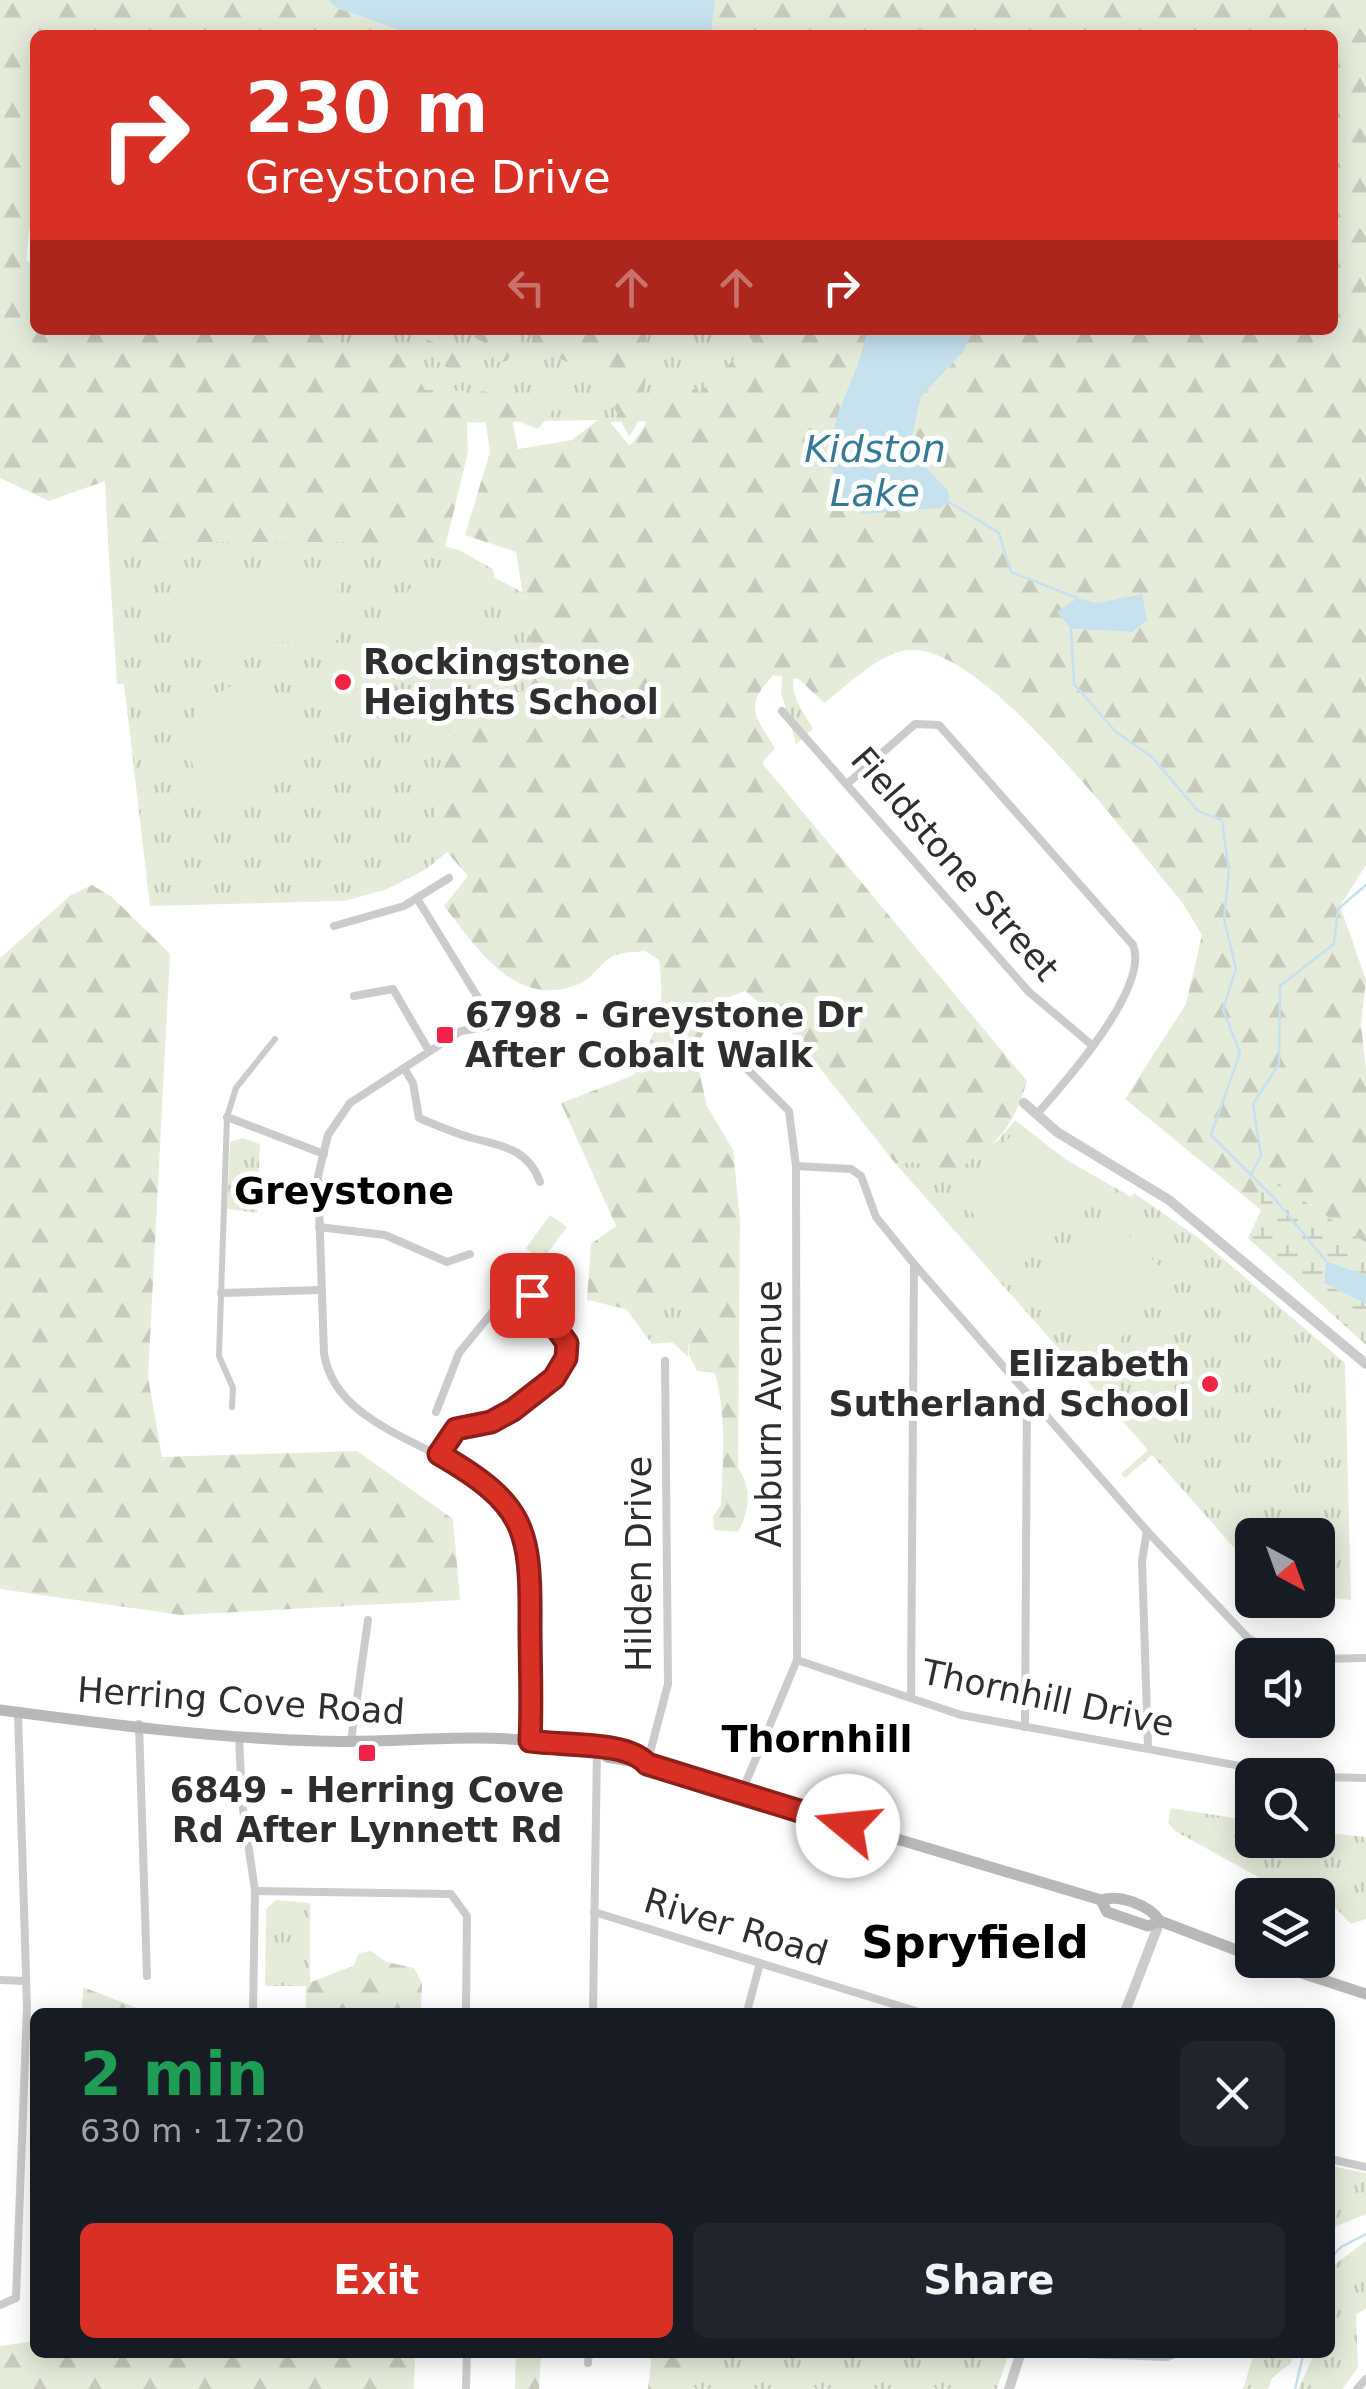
<!DOCTYPE html>
<html lang="en">
<head>
<meta charset="utf-8">
<style>
  :root { --surface:#171b24; --page:#20242c; --text:#f1f3f6; --muted:#9ea1a6; --accent:#d93025 }
  body { margin:0; font-family:"DejaVu Sans",sans-serif; background:var(--page); color:var(--text); height:100vh; display:flex; flex-direction:column; font-size:38px; white-space:nowrap }
  * { box-sizing:border-box; margin:0 }
  p { font-size:32px; color:var(--muted) }
  .icon { flex:none; width:55px; height:55px; fill:none; stroke:currentColor; stroke-width:2; stroke-linecap:round; stroke-linejoin:round }
  .map { position:relative; flex:1; overflow:hidden }
  .panel { position:absolute; left:30px; top:2008px; width:1305px; height:350px; display:flex; flex-direction:column; background:var(--surface); border-radius:15px; box-shadow:0 5px 25px #0003 }
  .panel>* { flex:none }
  .top-card { position:absolute; left:30px; top:30px; width:1308px; height:305px; border-radius:15px; box-shadow:0 5px 25px #0003; background:#d93025; color:#fff; overflow:hidden }
  .needle { width:65px; rotate:139deg }
  .controls { position:absolute; left:1235px; top:1518px; display:grid; gap:20px }
  .controls a { display:grid; place-items:center; width:100px; height:100px; border-radius:15px; background:var(--surface); box-shadow:0 5px 25px #0003; font-size:50px }
  .pin { position:absolute; display:grid; place-items:center; width:85px; height:85px; color:#fff; margin:-42px; border-radius:20px; box-shadow:0 5px 15px #0006 }
  .me { position:absolute; width:110px; margin:-55px; rotate:287deg; stroke-linejoin:round; filter:drop-shadow(0 0 8px #0008) }
  .turn { display:flex; align-items:center; gap:35px; height:210px; padding:0 50px; font-size:45px }
  .turn .icon { width:130px; height:130px; stroke-width:2.5 }
  .turn b { display:block; font-size:70px; line-height:85px }
  .lanes { display:flex; align-items:center; height:95px; padding:0 50px; background:#0003; justify-content:center; gap:50px; direction:ltr }
  .lanes .off { opacity:.35 }
  .round { display:grid; place-items:center; flex:none; width:105px; height:105px; border-radius:15px; background:var(--page) }
  .overview { display:flex; align-items:center; justify-content:space-between; height:170px; padding:0 50px }
  h1 { font-size:60px; font-weight:800; line-height:75px; color:#1e9e55 }
  .primary-button { display:flex; gap:20px; margin-top:auto; padding:20px 50px }
  .primary-button a { flex:1; height:115px; border-radius:15px; background:var(--accent); color:#fff; font-size:40px; font-weight:800; line-height:115px; text-align:center }
  .primary-button a+a { background:var(--page); color:var(--text) }
  .map>svg:first-child { display:block }
  .grass { fill:url(#grass-tufts) }
  .forest { fill:url(#forest-firs); fill-rule:evenodd }
  .wetland { fill:url(#wetland-marsh) }
  .garden { fill:#e6ecda }
  .water { fill:#c5e2ee }
  .lines { fill:none; stroke-linecap:round; stroke-linejoin:round }
  .stream { stroke:#c5e2ee; stroke-width:2.5 }
  .pedestrian { stroke:#cbcbcb; stroke-width:6 }
  .minor { stroke:#cbcbcb; stroke-width:8 }
  .tertiary { stroke:#cbcbcb; stroke-width:10 }
  .secondary { stroke:#b8b8b8; stroke-width:11 }
  .route-casing { stroke:#8d1f18; stroke-width:25 }
  .route { stroke:#d93025; stroke-width:18 }
  .poi-dot { fill:#f22346; stroke:#fff; stroke-width:4 }
  .labels { text-anchor:middle; stroke-width:10; stroke-linejoin:round; paint-order:stroke }
  .poi-label { font-size:35px; font-weight:bold; fill:#2e2e2e; stroke:#fff; text-anchor:start }
  .street-label { font-size:35px; fill:#2e2e2e; stroke:#fff }
  .water-label { font-size:38px; font-style:italic; fill:#367996; stroke:#fff }
  .neighbourhood-label { font-size:38px; font-weight:bold; fill:#000; stroke:#fff }
  .district-label { font-size:45px; font-weight:bold; fill:#000; stroke:#fff }
</style>
</head>
<body>
<div class="map">
<svg width="1366" height="2389" viewBox="0 0 1366 2389">
  <defs>
    <pattern id="grass-tufts" width="24" height="20" patternUnits="userSpaceOnUse" patternTransform="scale(2.5)"><rect width="24" height="20" fill="#e6ecda"/><path d="M3 7l-1-3M5 7V3M7 7l1-3M15 17l-1-3M17 17v-4M19 17l1-3" fill="none" stroke="#c6cbbb"/></pattern>
    <pattern id="forest-firs" width="22" height="20" patternUnits="userSpaceOnUse" patternTransform="scale(2.5)"><rect width="22" height="20" fill="#e6ecda"/><path d="M5 1l3.5 6h-7zM16 11l3.5 6h-7z" fill="#c6cbbb"/></pattern>
    <pattern id="wetland-marsh" width="20" height="14" patternUnits="userSpaceOnUse" patternTransform="scale(2.5)"><rect width="20" height="14" fill="#e6ecda"/><path d="M1 5h8M5 5V1M11 12h8M15 12V8" fill="none" stroke="#c6cbbb"/></pattern>
  </defs>
  <rect width="100%" height="100%" fill="#fff"/>
  <g class="grass">
    <path d="M139 330H867L837 417 610 422 803 660C782 687 799 704 813 729L796 744 781 692 784 651 598 420 141 429Z"/>
    <path d="M419 540 459 550 493 569 495 578 562 613 457 844 425 870 385 890 344 901 150 906 124 684H117L108 542Z"/>
    <path d="M1015 1120 1065 1159 1131 1197 1134 1193 1200 1239 1345 1363 1351 1600 1318 1596V1535H1252V1568L1152 1455 1125 1478 1121 1474 1148 1450 895 1163 916 1162 997 1142Z"/>
    <path d="M243 1138 260 1144 257 1213 227 1209 230 1142Z"/>
    <path d="M686 1284 690 1304 688 1357 672 1342 652 1344 626 1309Z"/>
    <path d="M1171 1808 1252 1821V1840H1318V1832L1366 1837V1919L1351 1924 1328 1900 1285 1892 1175 1831 1168 1823Z"/>
    <path d="M276 1900 310 1903V1986H265L266 1909Z"/>
    <path d="M1330 2166 1366 2173V2214L1330 2229Z"/>
    <path d="M1366 2241V2309L1356 2314 1358 2368 1342 2389H1298L1315 2353 1330 2352 1334 2265Z"/>
    <path d="M670 2353H1009L997 2389H670Z"/>
    <path d="M1254 2353H1293L1291 2363 1272 2378 1268 2389H1243Z"/>
  </g>
  <g class="forest">
    <path d="M0 0H328L335 7 412 35H35V228L29 230 26 259 35 269V330H332L350 356 389 345 412 367 425 390 466 391 468 452 442 560 345 542H108L105 481 49 501 0 478Z"/>
    <path d="M715 0H1366V865L1340 906 1366 980 1361 1025 1366 1069V1243L1272 1179 1261 1190V1210L1125 1099 1186 1004 1202 935 1182 902C1133 845 984 641 907 650 878 654 847 686 824 703L799 679 773 675C744 707 754 714 775 748L762 763 1027 1081C1009 1139 993 1145 945 1178L916 1162 895 1163 784 1023 745 991 724 999 694 1049 707 1106 733 1150 740 1220 738 1468C753 1490 749 1511 738 1532L714 1530 713 1516 721 1505C723 1461 727 1417 715 1373L697 1371 689 1355 686 1285 626 1309 587 1300 591 1244 616 1226 561 1103 634 1075C657 1030 666 1011 659 960L645 951C636 952 624 952 615 955 601 961 593 979 579 984 515 1010 477 948 444 906L468 876 433 836 445 749 462 726 525 689 534 665 516 552 465 535 490 452 481 391 558 404 538 429 512 419 518 449 572 440 598 420 624 451C655 425 648 398 677 373L699 393 753 341 742 330H867L860 370 840 408 834 432 948 490 909 450 921 397 964 351 972 330H1332V35H711ZM1077 598 1098 603 1132 632 1071 629 1058 612Z"/>
    <path d="M470 330H524L507 361 500 362 480 350 483 342 469 334Z"/>
    <path d="M533 330 591 334 646 330C648 358 647 415 629 437L613 405 625 387 604 386 592 372 531 347Z"/>
    <path d="M426 339 443 346 465 345 460 354 474 363 463 372C440 368 435 360 426 339Z"/>
    <path d="M92 885 112 897 170 954 148 1377 162 1457 357 1451 453 1519 460 1600 181 1615 0 1589V958L71 895Z"/>
    <path d="M371 1951 386 1962 414 1968 422 1983 421 2012H306V1984L353 1966 359 1953Z"/>
    <path d="M83 1987 147 2012H82Z"/>
    <path d="M35 2341V2352L415 2353 414 2389H0V2346Z"/>
    <path d="M516 2353H541L539 2389H515Z"/>
    <path d="M652 2353H688L682 2389H648Z"/>
  </g>
  <path class="wetland" d="M1272 1179 1366 1243V1275L1326 1261 1324 1283 1366 1304V1345L1248 1238 1261 1210V1190Z"/>
  <g class="garden">
    <path d="M337 570 339 640 172 646 170 576Z"/>
    <path d="M443 570 477 579 498 674 492 679 390 670C381 622 396 586 443 570Z"/>
    <path d="M231 686 295 728 302 748 294 763 231 811C191 784 178 747 201 703Z"/>
    <path d="M1013 1133 1096 1201 1017 1269 971 1211C965 1182 996 1154 1013 1133Z"/>
    <path d="M550 1215 567 1227 542 1260 526 1248Z"/>
    <path d="M1113 1229 1128 1234 1165 1272V1280L1111 1351 1040 1280Z"/>
  </g>
  <g class="water">
    <path d="M328 0H715L711 35H412L335 7Z"/>
    <path d="M867 330H972L964 351 921 397 909 450 948 490 949 502 939 508 863 514 841 499C837 483 828 461 831 445 836 405 860 372 867 330Z"/>
    <path d="M1142 594 1147 620 1132 632 1071 629 1057 612 1077 598 1098 603Z"/>
    <path d="M1326 1261 1366 1275V1304L1324 1283Z"/>
  </g>
  <g class="lines">
    <g class="stream">
      <path d="M949 502 999 533 1011 572 1077 598"/>
      <path d="M1071 629 1074 684 1116 732 1152 757 1198 811 1222 820 1229 871 1224 919 1236 969 1223 1009 1240 1053 1211 1135 1274 1198 1326 1261"/>
      <path d="M1251 1174 1261 1156 1253 1104 1279 1064 1280 986 1334 944 1338 909 1366 885"/>
      <path d="M1330 2259 1341 2247 1366 2234"/>
      <path d="M1295 2389 1304 2352"/>
    </g>
    <path class="pedestrian" d="M232 1407 233 1388 219 1356 227 1117 236 1088 275 1039"/>
    <g class="minor">
      <path d="M782 711 1029 992 1093 1046"/>
      <path d="M847 784 915 724 939 725 1133 945C1150 988 1065 1082 1037 1114"/>
      <path d="M418 900 485 1009 487 1027 461 1031 350 1103 328 1135 318 1176 324 1354C340 1447 489 1443 524 1533 539 1573 532 1693 530 1741"/>
      <path d="M334 926 404 906 449 878"/>
      <path d="M354 996 393 989 429 1051"/>
      <path d="M727 1049 789 1111 796 1166 797 1660 741 1794"/>
      <path d="M404 1068 413 1083 419 1118C436 1125 454 1133 472 1138 501 1146 528 1148 540 1182"/>
      <path d="M227 1117 324 1154"/>
      <path d="M796 1166 851 1169 861 1176 876 1217 914 1264 1147 1531 1248 1638 1278 1655"/>
      <path d="M319 1227 385 1235 447 1262 470 1254"/>
      <path d="M221 1293 320 1290"/>
      <path d="M436 1412 459 1353 494 1310 502 1284 524 1288 567 1343C567 1371 519 1413 494 1421 481 1425 468 1422 456 1429L439 1454"/>
      <path d="M1147 1531 1142 1561 1148 1746"/>
      <path d="M1318 1659 1366 1658"/>
      <path d="M797 1660 961 1715 1290 1775"/>
      <path d="M911 1698 914 1264"/>
      <path d="M139 1724 147 1976"/>
      <path d="M1025 1727 1027 1393"/>
      <path d="M239 1736 242 1802 255 1891 253 2012"/>
      <path d="M351 1741 368 1620"/>
      <path d="M647 1764 668 1684 665 1361"/>
      <path d="M1318 1777 1366 1778"/>
      <path d="M255 1891 451 1894 467 1916 466 2012"/>
      <path d="M594 1912 919 2012"/>
      <path d="M0 1980 26 1981"/>
      <path d="M748 2008 760 1963"/>
      <path d="M593 2012 597 1749"/>
      <path d="M1330 2159 1366 2167"/>
      <path d="M0 2305 16 2298 27 2007 18 1713"/>
      <path d="M1023 2352 1167 2357 1180 2352"/>
      <path d="M588 2363 589 2352"/>
      <path d="M466 2389 467 2352"/>
      <path d="M1357 2389 1366 2379"/>
    </g>
    <g class="tertiary">
      <path d="M1024 1103 1057 1132 1169 1200 1366 1364"/>
      <path d="M1125 2012 1160 1921"/>
      <path d="M1009 2389 1021 2352"/>
    </g>
    <g class="secondary">
      <path d="M0 1710C105 1724 213 1738 319 1741 392 1744 469 1732 540 1742 574 1747 627 1740 647 1764"/>
      <path d="M597 1749 607 1757 647 1764 1101 1900C1120 1894 1149 1905 1160 1921L1252 1956"/>
      <path d="M1101 1900 1107 1912 1148 1926 1160 1921"/>
      <path d="M1262 1960 1366 1994"/>
    </g>
  </g>
  <g class="lines">
    <g class="route-casing">
      <path id="route" d="M532 1295 567 1343 566 1358 554 1378 513 1410 491 1422 456 1429 439 1454C525 1504 531 1528 530 1624 530 1663 532 1702 530 1741 564 1746 628 1741 647 1764L848 1826"/>
    </g>
    <use href="#route" class="route"/>
  </g>
  <g class="poi-dot">
    <circle cx="343" cy="682" r="10"/>
    <rect x="435" y="1025" width="20" height="20" rx="5"/>
    <circle cx="1210" cy="1384" r="10"/>
    <rect x="357" y="1743" width="20" height="20" rx="5"/>
  </g>
  <g class="labels">
    <g class="poi-label">
      <text x="363" y="674">Rockingstone<tspan x="363" dy="40">Heights School</tspan></text>
      <text x="465" y="1027">6798 - Greystone Dr<tspan x="465" dy="40">After Cobalt Walk</tspan></text>
      <text x="1190" y="1376" text-anchor="end">Elizabeth<tspan x="1190" dy="40">Sutherland School</tspan></text>
      <text x="367" y="1802" text-anchor="middle">6849 - Herring Cove<tspan x="367" dy="40">Rd After Lynnett Rd</tspan></text>
    </g>
    <g class="street-label">
      <text transform="translate(955 864) rotate(49)" y="12">Fieldstone Street</text>
      <text transform="translate(769 1414) rotate(-90)" y="12">Auburn Avenue</text>
      <text transform="translate(639 1564) rotate(-90)" y="12">Hilden Drive</text>
      <text transform="translate(1048 1698) rotate(12)" y="12">Thornhill Drive</text>
      <text transform="translate(241 1701) rotate(4)" y="12">Herring Cove Road</text>
      <text transform="translate(736 1927) rotate(17)" y="12">River Road</text>
    </g>
    <g class="water-label">
      <text x="875" y="462">Kidston<tspan x="875" dy="44">Lake</tspan></text>
    </g>
    <g class="neighbourhood-label">
      <text x="344" y="1204">Greystone</text>
      <text x="817" y="1752">Thornhill</text>
    </g>
    <g class="district-label">
      <text x="975" y="1958">Spryfield</text>
    </g>
  </g>
</svg>
<div class="controls">
<a><svg class="needle" viewBox="-14 -14 28 28"><path d="M0-13l5 13h-10z" fill="#e53935"/><path d="M0 13l5-13h-10z" fill="#9ea1a6"/></svg></a>
<a><svg class="icon" aria-label="sound" viewBox="0 0 24 24"><path d="M4 9h4l5-4v14l-5-4H4zM17 9q2 3 0 6"/></svg></a>
<a><svg class="icon" aria-label="search" viewBox="0 0 24 24"><circle cx="10" cy="10" r="6"/><path d="M15 15l6 6"/></svg></a>
<a><svg class="icon" aria-label="layers" viewBox="0 0 24 24"><path d="M12 4l9 5-9 5-9-5zM3 14l9 5 9-5"/></svg></a>
</div>
<div class="pin" style="left:532px;top:1295px;background:#d93025"><svg class="icon" aria-label="arrive" viewBox="0 0 24 24"><path d="M6 21V4h12l-3 4 3 4H6"/></svg></div>
<svg class="me" style="left:848px;top:1826px" viewBox="-20 -20 40 40"><circle r="19" fill="#fff"/><path d="M0-13L10 11 0 6-10 11z" fill="#d93025"/></svg>
<div class="top-card">
<div class="turn"><svg class="icon" aria-label="right" viewBox="0 0 24 24"><path d="M7 20v-9h11M14 6l5 5-5 5"/></svg><div><b>230 m</b>Greystone Drive</div></div>
<div class="lanes"><svg class="icon off" aria-label="left" viewBox="0 0 24 24"><path d="M17 20v-9H6M10 6l-5 5 5 5"/></svg><svg class="icon off" aria-label="ahead" viewBox="0 0 24 24"><path d="M12 20V5M6 11l6-6 6 6"/></svg><svg class="icon off" aria-label="ahead" viewBox="0 0 24 24"><path d="M12 20V5M6 11l6-6 6 6"/></svg><svg class="icon" aria-label="right" viewBox="0 0 24 24"><path d="M7 20v-9h11M14 6l5 5-5 5"/></svg></div>
</div>
<section class="panel">
<div class="overview"><div><h1>2 min</h1><p>630 m · 17:20</p></div><a class="round"><svg class="icon" aria-label="close" viewBox="0 0 24 24"><path d="M6 6l12 12M18 6L6 18"/></svg></a></div>
<div class="primary-button"><a>Exit</a><a>Share</a></div>
</section>
</div>
</body>
</html>
